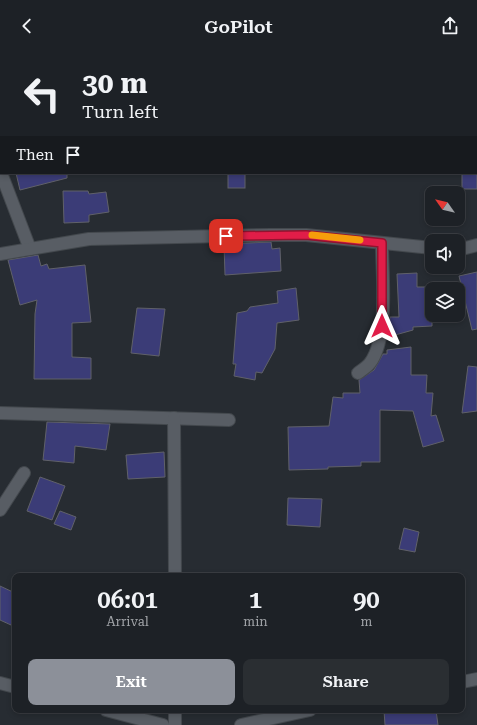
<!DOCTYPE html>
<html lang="en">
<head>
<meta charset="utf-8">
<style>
  :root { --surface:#1d2126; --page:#2a2e32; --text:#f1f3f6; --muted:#a0a3a7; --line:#3b3e43; --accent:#8c9099 }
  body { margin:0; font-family:"Roboto Serif",serif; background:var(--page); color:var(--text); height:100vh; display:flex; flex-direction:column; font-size:15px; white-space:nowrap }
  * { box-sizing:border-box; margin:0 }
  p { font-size:13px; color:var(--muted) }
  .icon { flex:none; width:22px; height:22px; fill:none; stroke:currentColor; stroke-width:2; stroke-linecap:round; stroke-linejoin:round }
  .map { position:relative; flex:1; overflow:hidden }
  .sheet { position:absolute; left:12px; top:521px; width:453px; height:140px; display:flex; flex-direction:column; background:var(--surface); border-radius:8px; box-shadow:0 2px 6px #0003,0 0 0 1px var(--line) }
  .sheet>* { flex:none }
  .top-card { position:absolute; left:0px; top:0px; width:477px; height:122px; box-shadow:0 2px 6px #0003,0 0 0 1px var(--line); background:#1d2126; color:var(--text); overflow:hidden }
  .needle { width:26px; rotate:304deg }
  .tools { position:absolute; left:425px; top:134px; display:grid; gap:8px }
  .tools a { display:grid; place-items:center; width:40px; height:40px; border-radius:8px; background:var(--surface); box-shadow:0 2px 6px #0003,0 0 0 1px var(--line); font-size:20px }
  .pin { position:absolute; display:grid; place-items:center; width:34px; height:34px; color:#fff; margin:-17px; border-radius:8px; box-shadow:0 2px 6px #0006 }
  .me { position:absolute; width:44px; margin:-22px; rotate:0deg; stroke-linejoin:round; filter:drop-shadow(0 0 3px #0008) }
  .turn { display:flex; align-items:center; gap:14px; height:84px; padding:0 16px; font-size:18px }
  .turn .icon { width:52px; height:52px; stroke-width:2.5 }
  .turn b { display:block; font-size:28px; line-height:34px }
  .then { display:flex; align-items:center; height:38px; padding:0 16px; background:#0003; gap:8px; font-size:15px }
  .eta { display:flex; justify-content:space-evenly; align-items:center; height:68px; text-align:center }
  .eta b { font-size:24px; font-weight:600; line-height:28px }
  .cta { display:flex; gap:8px; margin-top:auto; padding:8px 16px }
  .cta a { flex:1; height:46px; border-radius:8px; background:var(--accent); color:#fff; font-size:16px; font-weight:600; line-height:46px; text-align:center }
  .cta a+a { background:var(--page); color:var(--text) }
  header { display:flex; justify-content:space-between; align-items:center; height:52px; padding:0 16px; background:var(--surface); font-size:18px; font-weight:600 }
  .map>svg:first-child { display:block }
  .building { fill:#3b3c77; stroke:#606169 }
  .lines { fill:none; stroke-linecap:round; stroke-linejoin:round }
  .minor-casing { stroke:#43484d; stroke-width:14 }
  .minor { stroke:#585d64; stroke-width:12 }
  .route-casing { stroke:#92132f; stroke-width:10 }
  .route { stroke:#e11d48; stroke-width:7 }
  .slow { stroke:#f59e0b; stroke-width:7 }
</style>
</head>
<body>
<header><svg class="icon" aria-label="back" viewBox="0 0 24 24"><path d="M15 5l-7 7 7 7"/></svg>GoPilot<svg class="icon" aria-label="share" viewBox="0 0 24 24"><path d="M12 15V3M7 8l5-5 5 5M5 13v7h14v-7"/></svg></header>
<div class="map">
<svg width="477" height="673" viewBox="0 0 477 673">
  <rect width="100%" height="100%" fill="#272c32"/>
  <g class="building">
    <path d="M16 121H67V126L20 138Z"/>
    <rect x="228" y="121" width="17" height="15"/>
    <rect x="462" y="121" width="15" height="16"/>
    <path d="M63 139H88L89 142 106 140 109 160 89 163V170L64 171Z"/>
    <path d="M271 190 272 197 280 196 281 219 225 223 224 192Z"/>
    <path d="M38 203 41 214 47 212 49 217 85 213 91 270 72 271V305L91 306V327H34L35 262 37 248 20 253 8 208Z"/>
    <path d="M477 220V277L472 278 459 224Z"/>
    <path d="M417 221V235H432V274L413 275V278L388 285 390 265H399L397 222Z"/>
    <path d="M296 236 299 268 277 271 275 297 262 321 256 320 255 328 234 324 236 312H233L237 261 247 259 250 255 278 251 277 239Z"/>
    <path d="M137 256 165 257 159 304 131 301Z"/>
    <path d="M411 295V323H427L426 341H433L431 364 436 363 444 389 423 395 413 359 380 358V410H361V414L328 415V417L289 418 288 375 329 374 333 345 343 346V341H360L359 328 374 318 383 302H387V298Z"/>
    <path d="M468 314 477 315V359L462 361Z"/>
    <path d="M47 370 110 372 106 398 75 394 74 411 43 408Z"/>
    <path d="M164 400 165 425 128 427 126 403Z"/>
    <path d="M40 425 65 434 52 468 27 459Z"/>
    <path d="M288 446 322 447 320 475 287 473Z"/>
    <path d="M60 459 76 465 71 478 54 472Z"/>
    <path d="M404 476 419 480 415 500 399 497Z"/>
    <path d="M0 534 15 541V563L11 573 0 568Z"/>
    <path d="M384 658H436L438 673H385Z"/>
  </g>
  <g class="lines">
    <g class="minor-casing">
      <g id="minor">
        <path d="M392 0V1"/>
        <path d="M274 1 289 0"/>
        <path d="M1 121 30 197"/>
        <path d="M458 198 477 193"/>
        <path d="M0 202 89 187 271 183H306L432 196"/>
        <path d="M358 321C362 318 367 315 370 311 389 286 382 223 382 191"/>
        <path d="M0 361 229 368"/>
        <path d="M174 366 175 524"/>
        <path d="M0 458 24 421"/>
        <path d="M462 630 477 627"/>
        <path d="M0 631 15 635"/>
        <path d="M106 658 163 673"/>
        <path d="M175 658V673"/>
        <path d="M241 673 310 658"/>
      </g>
    </g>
    <use href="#minor" class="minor"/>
  </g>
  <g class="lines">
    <g class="route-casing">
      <path id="route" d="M226 184 306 183 382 191V274"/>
    </g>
    <use href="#route" class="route"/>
    <path class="slow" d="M312 183 360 188"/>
  </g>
</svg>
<div class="tools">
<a><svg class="needle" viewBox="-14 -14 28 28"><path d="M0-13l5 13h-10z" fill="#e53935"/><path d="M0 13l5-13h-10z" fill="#a0a3a7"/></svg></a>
<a><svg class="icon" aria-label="sound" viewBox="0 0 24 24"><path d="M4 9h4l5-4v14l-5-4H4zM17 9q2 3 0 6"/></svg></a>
<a><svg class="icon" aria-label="layers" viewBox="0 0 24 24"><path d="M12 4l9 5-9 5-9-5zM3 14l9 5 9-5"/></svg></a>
</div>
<div class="pin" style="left:226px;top:184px;background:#d93025"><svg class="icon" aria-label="arrive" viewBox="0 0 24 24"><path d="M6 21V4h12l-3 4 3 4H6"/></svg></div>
<svg class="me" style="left:382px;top:274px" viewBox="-20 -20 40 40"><path d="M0-17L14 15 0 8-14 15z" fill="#e11d48" stroke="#fff" stroke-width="4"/></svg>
<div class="top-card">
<div class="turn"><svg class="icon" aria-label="left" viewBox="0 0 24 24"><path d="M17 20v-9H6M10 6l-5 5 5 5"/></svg><div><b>30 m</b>Turn left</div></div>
<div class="then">Then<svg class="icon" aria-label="arrive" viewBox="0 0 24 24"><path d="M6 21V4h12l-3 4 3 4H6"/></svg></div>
</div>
<section class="sheet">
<div class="eta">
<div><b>06:01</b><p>Arrival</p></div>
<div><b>1</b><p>min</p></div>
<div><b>90</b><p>m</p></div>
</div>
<div class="cta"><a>Exit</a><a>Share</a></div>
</section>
</div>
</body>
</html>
